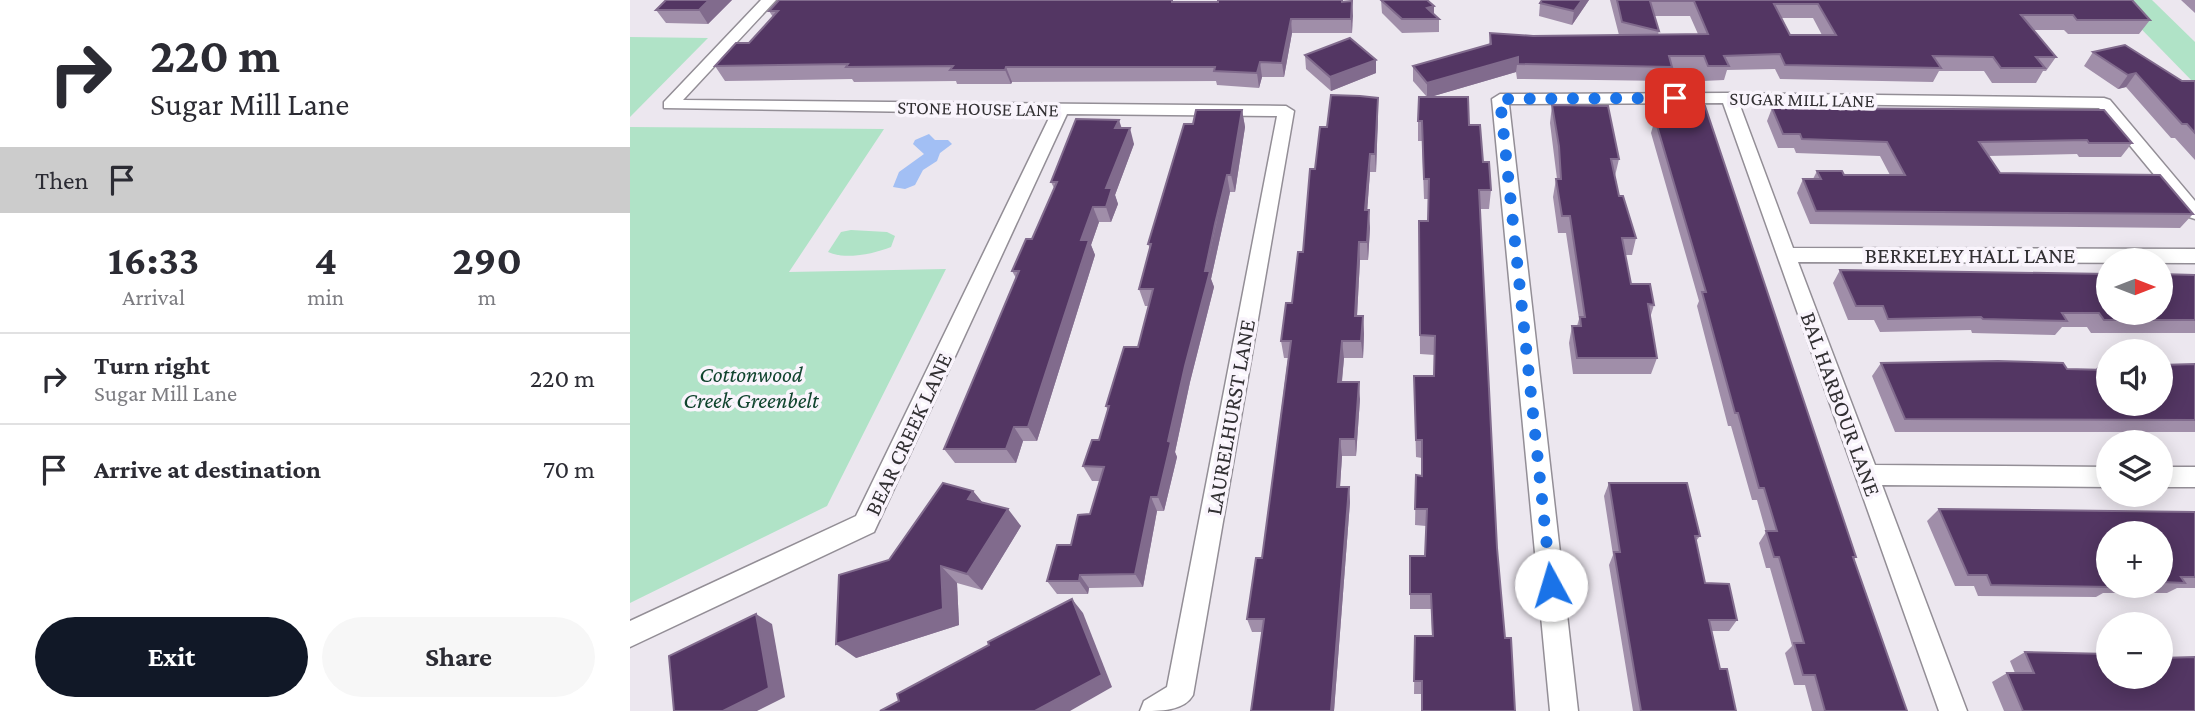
<!DOCTYPE html>
<html lang="en">
<head>
<meta charset="utf-8">
<style>
  :root { --surface:#fff; --page:#f7f7f7; --text:#2b2b33; --muted:#7c7c81; --line:#e1e1e2; --accent:#111827 }
  body { margin:0; font-family:"Crimson Pro",serif; background:var(--page); color:var(--text); height:100vh; display:flex; flex-direction:column; font-size:26px; white-space:nowrap }
  * { box-sizing:border-box; margin:0 }
  p { font-size:23px; color:var(--muted) }
  .icon { flex:none; width:38px; height:38px; fill:none; stroke:currentColor; stroke-width:2; stroke-linecap:round; stroke-linejoin:round }
  .map { position:relative; flex:1; overflow:hidden }
  .drawer { display:flex; flex-direction:column; background:var(--surface); width:630px }
  .drawer>* { flex:none }
  .guide { background:#fff; color:var(--text); overflow:hidden }
  .needle { width:46px; rotate:90deg }
  .controls { position:absolute; left:1466px; top:248px; display:grid; gap:14px }
  .controls a { display:grid; place-items:center; width:77px; height:77px; border-radius:50%; background:var(--surface); box-shadow:0 4px 18px #0003; font-size:35px }
  .pin { position:absolute; display:grid; place-items:center; width:60px; height:60px; color:#fff; margin:-30px; border-radius:14px; box-shadow:0 4px 10px #0006 }
  .me { position:absolute; width:77px; margin:-38px; rotate:354deg; stroke-linejoin:round; filter:drop-shadow(0 0 5px #0008) }
  .turn { display:flex; align-items:center; gap:24px; height:147px; padding:0 35px; font-size:32px }
  .turn .icon { width:91px; height:91px; stroke-width:2.5 }
  .turn b { display:block; font-size:49px; line-height:60px }
  .then { display:flex; align-items:center; height:66px; padding:0 35px; background:#0003; gap:14px; font-size:26px }
  .eta { display:flex; justify-content:space-evenly; align-items:center; height:119px; text-align:center }
  .eta b { font-size:42px; font-weight:700; line-height:49px }
  .primary-button { display:flex; gap:14px; margin-top:auto; padding:14px 35px }
  .primary-button a { flex:1; height:80px; border-radius:42px; background:var(--accent); color:#fff; font-size:28px; font-weight:700; line-height:80px; text-align:center }
  .primary-button a+a { background:var(--page); color:var(--text) }
  ul { padding:0; list-style:none }
  li { display:flex; align-items:center; gap:21px; height:91px; padding:0 35px; border-top:2px solid var(--line) }
  li div { flex:1 }
  li b { display:block; font-size:26px }
  li em { font-style:normal }
  main { display:flex; flex:1; min-height:0 }
  .map>svg:first-child { display:block }
  .green { fill:#b0e3c7 }
  .water { fill:#a2bff4 }
  .lines { fill:none; stroke-linecap:round; stroke-linejoin:round }
  .minor-casing { stroke:#938e96; stroke-width:3 }
  .minor { fill:#fff; fill-rule:evenodd }
  .wall { fill:#a08ea9; fill-rule:evenodd }
  .shaded-wall { fill:#816b8d }
  .building { fill:#533663; stroke:#816b8d; stroke-width:2; fill-rule:evenodd }
  .route { stroke:#1a73e8; stroke-width:12; stroke-dasharray:0 21.6 }
  .labels { text-anchor:middle; stroke-width:7; stroke-linejoin:round; paint-order:stroke }
  .far-street-label { font-size:19px; fill:#323033; stroke:#f9f4fc }
  .street-label { font-size:23px; fill:#323033; stroke:#f9f4fc }
  .park-label { font-size:23px; font-style:italic; fill:#10442e; stroke:#f9f4fc }
</style>
</head>
<body>
<main>
<section class="drawer">
<div class="guide">
<div class="turn"><svg class="icon" aria-label="right" viewBox="0 0 24 24"><path d="M7 20v-9h11M14 6l5 5-5 5"/></svg><div><b>220 m</b>Sugar Mill Lane</div></div>
<div class="then">Then<svg class="icon" aria-label="arrive" viewBox="0 0 24 24"><path d="M6 21V4h12l-3 4 3 4H6"/></svg></div>
</div>
<div class="eta">
<div><b>16:33</b><p>Arrival</p></div>
<div><b>4</b><p>min</p></div>
<div><b>290</b><p>m</p></div>
</div>
<ul>
<li><svg class="icon" aria-label="right" viewBox="0 0 24 24"><path d="M7 20v-9h11M14 6l5 5-5 5"/></svg><div><b>Turn right</b><p>Sugar Mill Lane</p></div><em>220 m</em></li>
<li><svg class="icon" aria-label="arrive" viewBox="0 0 24 24"><path d="M6 21V4h12l-3 4 3 4H6"/></svg><div><b>Arrive at destination</b></div><em>70 m</em></li>
</ul>
<div class="primary-button"><a>Exit</a><a>Share</a></div>
</section>
<div class="map">
<svg width="1565" height="711" viewBox="0 0 1565 711">
  <rect width="100%" height="100%" fill="#ece7ef"/>
  <g class="green">
    <path d="M1483 0H1522L1565 42V84Z"/>
    <path d="M0 37 78 38 0 117Z"/>
    <path d="M0 127 254 129 159 272 316 269 197 506 0 603Z"/>
    <path d="M221 230 257 232 265 236 261 247C243 254 216 260 198 252L211 232Z"/>
  </g>
  <path class="water" d="M299 134 305 140H318L322 144 310 153 307 161 293 170 285 185 275 189 263 187 269 172 294 154 283 144 285 140Z"/>
  <g class="lines">
    <g class="minor-casing">
      <g id="minor">
        <path d="M131 0H146L53 100 656 106 664 111 563 695C554 711 531 711 510 711L514 701 537 687 647 116 437 114 244 532 0 647V621L226 516 421 114 34 108V102Z"/>
        <path d="M1099 93 1474 98 1480 100 1565 201V219L1559 217 1469 108 1109 103 1163 248 1565 249V263L1168 262 1245 465 1479 467V487L1252 485 1337 711H1309L1093 103 879 104 948 711H920L862 99 870 94Z"/>
        <rect x="1531" y="467" width="34" height="20"/>
      </g>
    </g>
    <use href="#minor" class="minor"/>
  </g>
  <g class="wall">
    <path d="M102 0 78 24 36 23 26 10Z"/>
    <path d="M751 0 804 6V14L809 19V32L772 33 752 13Z"/>
    <path d="M912 0H959L942 25 909 16 910 3Z"/>
    <path d="M980 0H1502L1520 20 1509 34H1438L1434 30H1403L1426 57 1416 71H1413L1406 83H1362L1354 71H1309L1303 82 1150 79 1145 69 1097 70 1094 80 1073 81 1069 70H1041L1038 81 887 79 886 72 800 97 839 125 853 162 861 190 859 209H850L867 548 792 694H784L785 636H802L801 609H780V556H795L796 526 785 525 786 475 792 476V458L786 457 784 376H804L805 355 790 354 789 221H798V199H794L792 141H788V121L797 97 783 81V66L859 45 860 33 903 36 989 35ZM1024 16H1060L1068 34 1028 35 1029 31ZM1151 18H1183L1192 35H1160Z"/>
    <path d="M1551 0H1565V13Z"/>
    <path d="M722 1V33H662L654 77H632L629 88 587 85 586 81 382 82 381 84H327L326 81 224 82 222 79 95 81 85 66 119 43 143 17 139 11 546 2Z"/>
    <path d="M1463 52 1552 81H1565V160L1545 138H1541L1496 87 1488 89 1454 66Z"/>
    <path d="M675 55 746 73 701 91 676 69Z"/>
    <path d="M748 98V116L746 172H740L737 210 740 228 738 260H730L727 316H733L734 334 733 358H714L712 382 730 399 726 456H712L710 487H719L720 502 704 711H621L632 632H622L617 619 632 558 658 358H654L651 341 662 303 673 252 685 169 697 127Z"/>
    <path d="M922 105 989 159 985 176 989 196 1006 238 1002 255H995L1001 284 1024 305 1020 318 1027 358 1021 374H943L939 343 942 326H947L949 319 936 233H928L923 197 926 179H927L920 123Z"/>
    <path d="M1030 106 1226 557 1224 559 1277 711H1182L1175 685H1164L1155 653 1162 646 1140 568H1136L1129 543 1136 532 1127 500H1122L1101 426H1098L1067 306 1069 301 1021 133 1025 119H1026Z"/>
    <path d="M1142 108 1502 143 1491 157H1449L1447 154 1358 156 1370 173 1563 214 1550 228 1180 224 1167 193 1173 179H1183L1187 171 1214 175H1260L1250 156 1166 153 1164 148H1148L1137 121Z"/>
    <path d="M612 110 615 127 605 192H600L581 279 584 287 560 382 545 452 547 457 534 511H527L513 587 459 588 458 594H427L417 581 460 514 470 481H462L453 466 469 440 478 411 476 406 508 347 519 306H515L509 289 520 249 518 244 563 124Z"/>
    <path d="M491 128 504 144 485 195 488 204 481 222H469L461 245 465 255 407 441H393L386 463H325L314 449 386 278 382 271 402 239 424 188 421 182Z"/>
    <path d="M1210 270 1565 275V333H1461L1457 327H1432L1425 335 1342 333 1341 330 1250 332 1244 320H1218L1203 283Z"/>
    <path d="M1472 362H1479V404L1565 364V432H1265L1242 376 1251 363 1465 370Z"/>
    <path d="M979 483 1070 536 1066 541 1075 583 1107 620 1099 631H1082L1090 669 1106 711H1003L979 565 983 555 974 496Z"/>
    <path d="M343 491 352 502 391 526 352 590 327 583 329 625 226 658 259 560Z"/>
    <path d="M1309 509 1565 512V588H1547L1537 593H1473L1466 597 1348 596 1344 586H1325L1297 521ZM1479 534H1531V586H1479Z"/>
    <path d="M1395 652 1565 711H1374L1362 682 1377 673H1385L1380 661Z"/>
  </g>
  <g class="shaded-wall">
    <path d="M79 0H102L78 24 69 10Z"/>
    <path d="M952 0H959L942 25 944 11Z"/>
    <path d="M722 1 723 16 722 33 721 19Z"/>
    <path d="M804 6V19L797 8Z"/>
    <path d="M661 19 662 33 654 77 652 63Z"/>
    <path d="M888 57 886 72 797 98V83Z"/>
    <path d="M746 60V73L701 91 700 77Z"/>
    <path d="M630 62 632 77 629 88 627 73Z"/>
    <path d="M376 67 382 82 381 84 375 70Z"/>
    <path d="M1506 73 1496 87 1488 89 1498 75Z"/>
    <path d="M748 98V116L746 172 745 154Z"/>
    <path d="M612 110 615 127 605 192 601 175Z"/>
    <path d="M489 120 494 135 485 128Z"/>
    <path d="M500 128 504 144 485 195 488 204 481 222 476 207V188Z"/>
    <path d="M740 154V172L736 228 735 210Z"/>
    <path d="M597 175 600 192 581 279 584 287 560 382 545 452 547 457 534 511 528 497 538 441Z"/>
    <path d="M463 207 469 222 461 245 465 255 407 441 398 427 451 240Z"/>
    <path d="M739 210 740 228 738 260 737 242Z"/>
    <path d="M729 242 730 260 726 334 725 316Z"/>
    <path d="M733 316 734 334 733 358 731 341Z"/>
    <path d="M712 341 714 358 710 399 708 382Z"/>
    <path d="M729 382 730 399 726 456 725 439Z"/>
    <path d="M384 427 393 441 386 463 376 449Z"/>
    <path d="M710 439 712 456 709 502 707 487Z"/>
    <path d="M719 487 720 502 704 711H701Z"/>
    <path d="M343 491 357 508 338 499Z"/>
    <path d="M521 497 527 511 513 587 505 574Z"/>
    <path d="M378 509 391 526 352 590 337 574Z"/>
    <path d="M311 566 327 583 329 625 226 658 206 644Z"/>
    <path d="M450 575 459 588 458 594 449 581Z"/>
    <path d="M442 599 453 613 482 687 440 711H405Z"/>
    <path d="M126 614 142 624 155 697 127 711H93Z"/>
  </g>
  <g class="building">
    <path d="M36 0H79L69 10H26Z"/>
    <path d="M149 0H542V2H588V0H712V2L722 1 721 19H661L652 63 630 62 627 73 584 71 585 67H376L375 70H320L323 66 216 67 218 64 85 66 106 43H119L148 11H139Z"/>
    <path d="M751 0H797L804 6 797 8 809 19H772Z"/>
    <path d="M912 0H952L944 11 910 3Z"/>
    <path d="M987 0H1502L1520 20H1447L1443 15H1391L1426 57H1406L1415 68H1371L1363 57 1303 56 1311 68 1155 65 1150 54 1094 56 1099 66H1078L1074 56H1039L1042 67 888 64V57L797 83 783 66 861 44 860 33 903 36 1078 34 1064 1H1020L1029 31 992 22ZM1144 4H1188L1206 35H1160Z"/>
    <path d="M720 38 746 60 700 77 675 55Z"/>
    <path d="M1495 45 1552 81H1565V133L1557 124H1552L1506 73 1498 75 1463 52Z"/>
    <path d="M701 95 730 96 748 98 745 154H740L735 210H739L737 242H729L725 316H733L731 341H712L708 382H729L725 439H710L707 487H719L701 711H621L634 619H617L626 558H632L661 341H651L656 303H662L668 252H673L680 169H685L690 127H697Z"/>
    <path d="M789 97H838L839 125H850L853 162H859L861 190H849L867 548 875 638H881L885 711H792V681H784L785 636H803L801 594H780V556H795L797 509H785L786 475 792 476V440H786L784 376H804L805 336 790 335 789 221H798L799 179H794L792 121H788Z"/>
    <path d="M922 105 978 106 989 159H981L989 196H993L1006 238H992L1001 284H1020L1024 305 1018 304 1027 358H947L942 326H951L950 317H955L940 216H932L926 179H931L929 146Z"/>
    <path d="M1030 106H1075L1226 557H1223L1277 711H1195L1185 675H1173L1164 643H1174L1149 557H1144L1136 531H1147L1134 488H1129L1108 413H1105L1072 292H1076L1025 119H1034Z"/>
    <path d="M1142 108 1474 110 1502 143H1459L1457 140 1349 142 1370 173 1530 175 1563 214 1186 211 1173 179H1191L1187 171H1212L1214 175H1275L1257 142 1172 139 1170 134H1153Z"/>
    <path d="M566 110H612L601 175H597L585 224 575 271H580L555 366 538 441 541 442 528 497H521L505 574 450 575 449 581H417L427 545H441L448 515 460 514 474 467 453 466 462 440H469L479 406H476L494 347H508L523 289H509L521 244H518L554 124H563Z"/>
    <path d="M446 119 489 120 485 128H500L476 188H482L476 207H463L451 240H459L398 427H384L376 449H314L389 271H382L396 239H402L427 182H421Z"/>
    <path d="M1210 270 1479 274V313H1531V274L1565 275V320H1474L1469 313H1432L1437 321 1353 319 1351 317 1258 319 1253 306H1226Z"/>
    <path d="M1368 361 1433 363 1437 369 1477 370 1472 362H1479V404H1531V365L1565 364V420L1275 419 1251 363Z"/>
    <path d="M313 483 343 491 338 499 378 509 337 574 311 566 313 609 206 644 209 575 259 560Z"/>
    <path d="M979 483H1057L1070 536H1065L1075 583 1099 584 1107 620H1079L1090 669H1097L1106 711H1011L984 552H990Z"/>
    <path d="M1309 509 1565 512V577H1551L1555 583 1531 582V534H1479V586L1482 587 1361 585 1357 575H1338Z"/>
    <path d="M442 599 472 675 405 711H250L269 701 267 694 359 645 358 642Z"/>
    <path d="M126 614 139 688 93 711H44L39 656Z"/>
    <path d="M1395 652 1479 654V677H1531V658L1565 657V711H1393L1377 673H1404Z"/>
  </g>
  <g class="lines">
    <path class="route" d="M921 585 870 99 1045 98"/>
  </g>
  <g class="labels">
    <g class="far-street-label">
      <text transform="translate(1172 99) rotate(1)" y="7">SUGAR MILL LANE</text>
      <text transform="translate(348 108) rotate(1)" y="7">STONE HOUSE LANE</text>
    </g>
    <g class="street-label">
      <text x="1340" y="263">BERKELEY HALL LANE</text>
      <text transform="translate(1211 404) rotate(70)" y="8">BAL HARBOUR LANE</text>
      <text transform="translate(600 417) rotate(-80)" y="8">LAURELHURST LANE</text>
      <text transform="translate(278 434) rotate(-65)" y="8">BEAR CREEK LANE</text>
    </g>
    <g class="park-label">
      <text x="121" y="382">Cottonwood<tspan x="121" dy="26">Creek Greenbelt</tspan></text>
    </g>
  </g>
</svg>
<div class="controls">
<a><svg class="needle" viewBox="-14 -14 28 28"><path d="M0-13l5 13h-10z" fill="#e53935"/><path d="M0 13l5-13h-10z" fill="#7c7c81"/></svg></a>
<a><svg class="icon" aria-label="sound" viewBox="0 0 24 24"><path d="M4 9h4l5-4v14l-5-4H4zM17 9q2 3 0 6"/></svg></a>
<a><svg class="icon" aria-label="layers" viewBox="0 0 24 24"><path d="M12 4l9 5-9 5-9-5zM3 14l9 5 9-5"/></svg></a>
<a>+</a>
<a>−</a>
</div>
<div class="pin" style="left:1045px;top:98px;background:#d93025"><svg class="icon" aria-label="arrive" viewBox="0 0 24 24"><path d="M6 21V4h12l-3 4 3 4H6"/></svg></div>
<svg class="me" style="left:921px;top:585px" viewBox="-20 -20 40 40"><circle r="19" fill="#fff"/><path d="M0-13L10 11 0 6-10 11z" fill="#1a73e8"/></svg>
</div>
</main>
</body>
</html>
